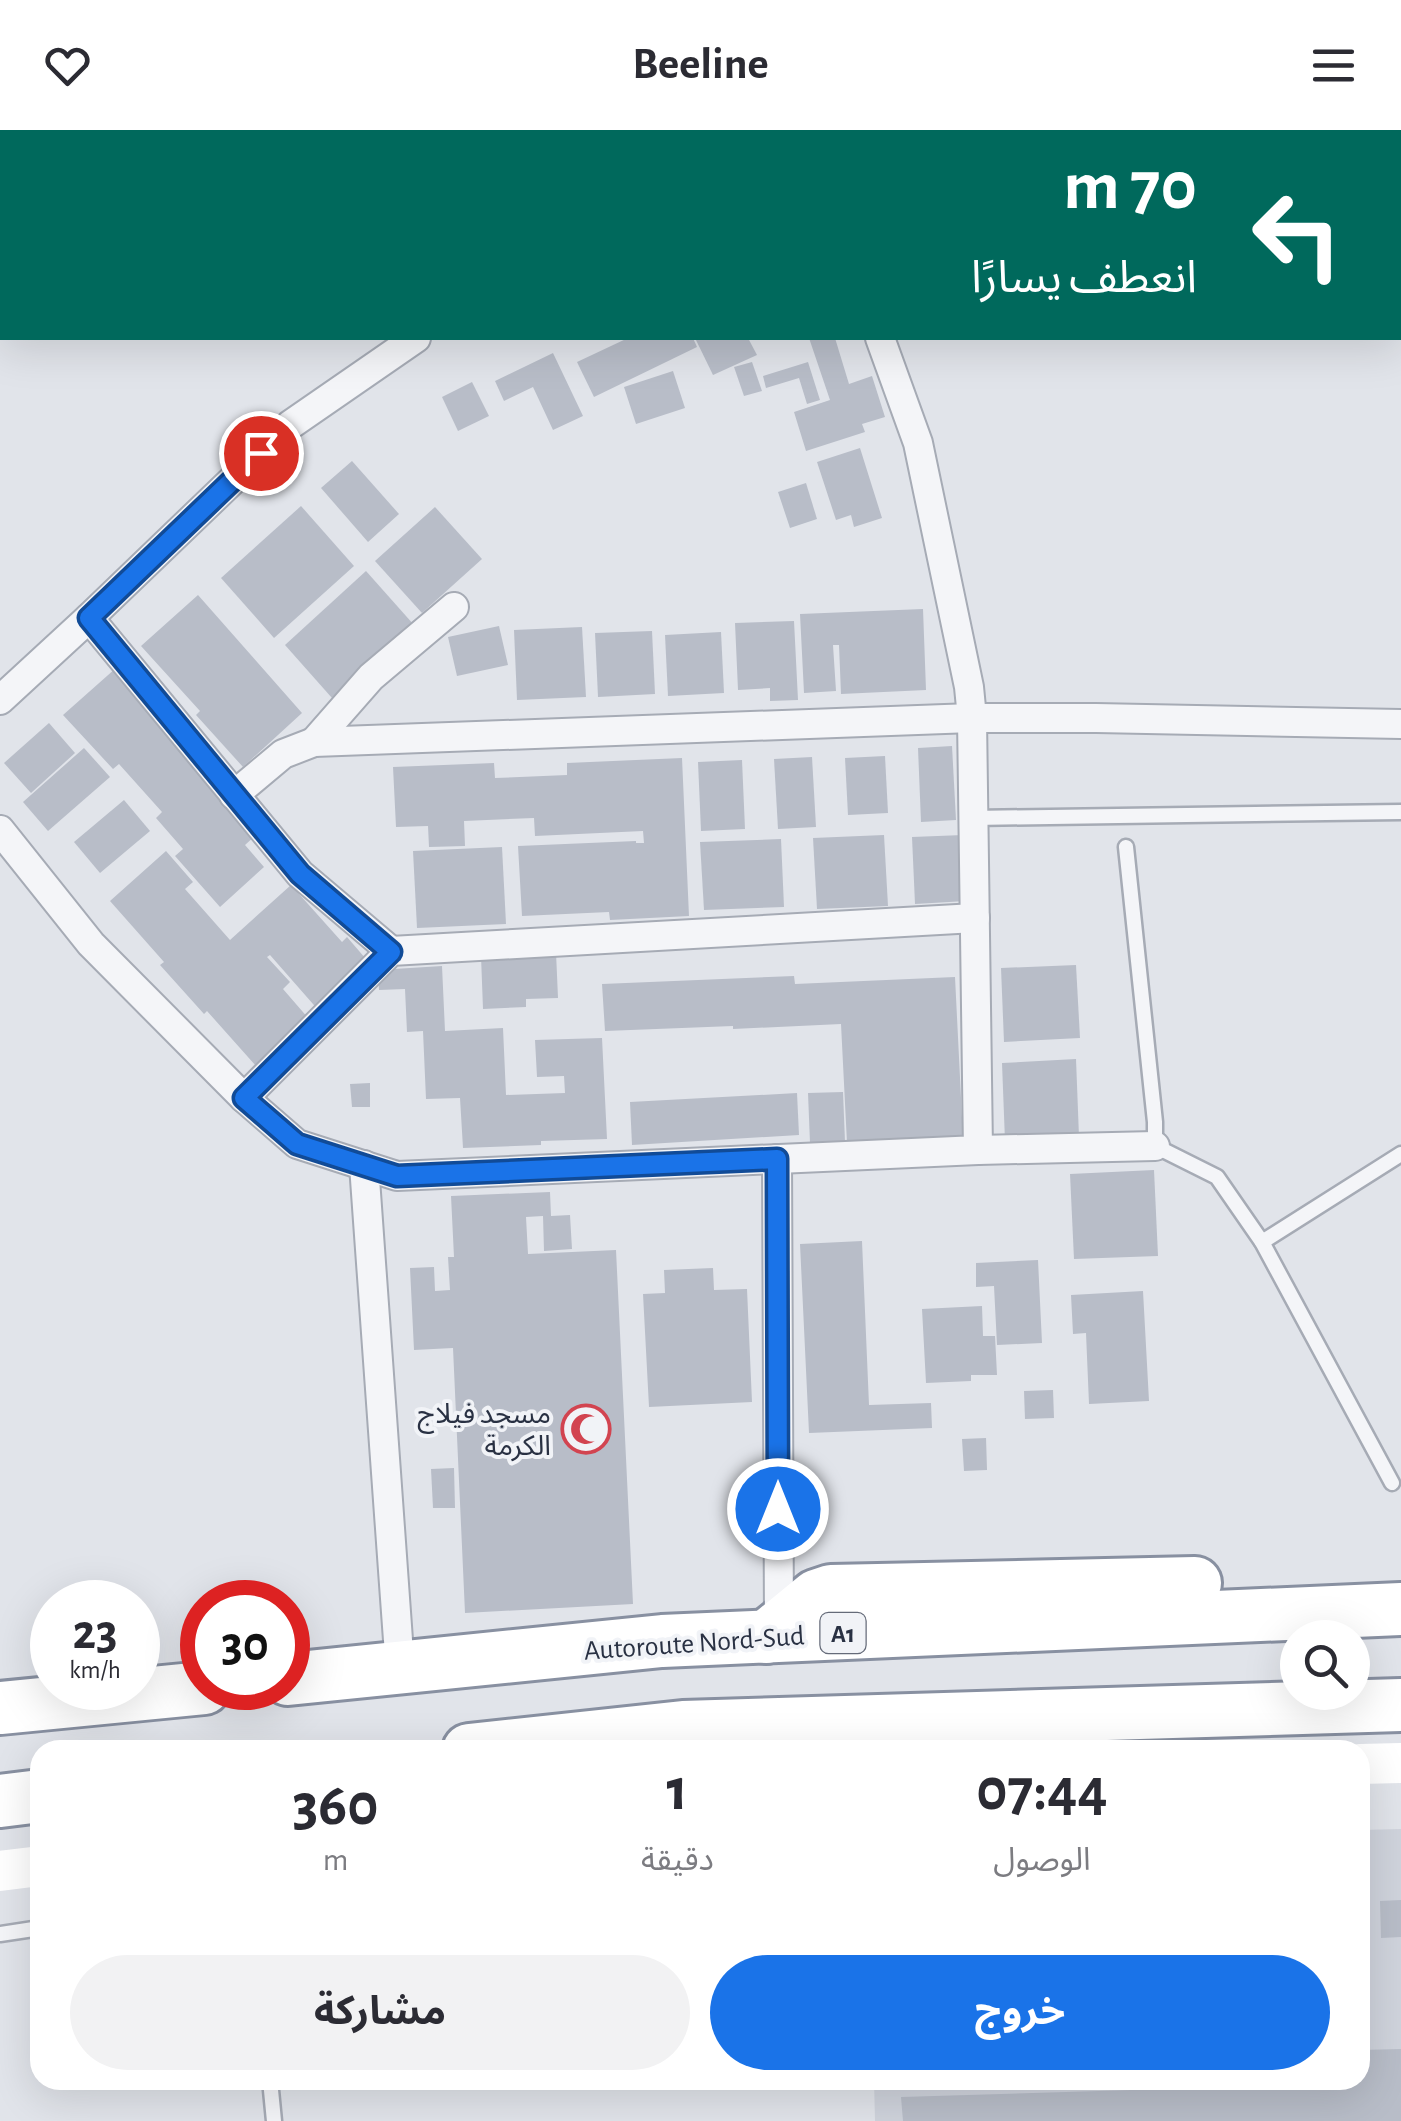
<!DOCTYPE html>
<html lang="ar">
<head>
<meta charset="utf-8">
<style>
  :root { --surface:#fff; --page:#f2f2f3; --text:#2b2b33; --muted:#7c7c81; --accent:#1a73e8 }
  body { margin:0; font-family:"Alegreya Sans","Noto Sans Arabic",sans-serif; background:var(--page); color:var(--text); direction:rtl; height:100vh; display:flex; flex-direction:column; font-size:38px; white-space:nowrap }
  * { box-sizing:border-box; margin:0 }
  p { font-size:32px; color:var(--muted) }
  .icon { flex:none; width:55px; height:55px; fill:none; stroke:currentColor; stroke-width:2; stroke-linecap:round; stroke-linejoin:round }
  .map { position:relative; flex:1; overflow:hidden; direction:ltr }
  .drawer { position:absolute; left:30px; top:1610px; width:1340px; height:350px; display:flex; flex-direction:column; background:var(--surface); border-radius:30px; box-shadow:0 10px 40px #0002; direction:rtl }
  .drawer>* { flex:none }
  .top-card { position:absolute; left:0px; top:0px; width:1402px; height:210px; box-shadow:0 10px 40px #0002; direction:rtl; background:#00695c; color:#fff; overflow:hidden }
  .buttons { position:absolute; left:1280px; top:1490px; display:grid; gap:20px }
  .buttons a { display:grid; place-items:center; width:90px; height:90px; border-radius:50%; background:var(--surface); box-shadow:0 10px 40px #0002; font-size:50px }
  .speed { position:absolute; left:30px; top:1450px; display:flex; gap:20px; font-size:50px; font-weight:700; text-align:center }
  .speed>* { display:grid; place-content:center; width:130px; height:130px; border-radius:50%; background:var(--surface); box-shadow:0 10px 40px #0002; line-height:1 }
  .speed small { font-size:25px; font-weight:400 }
  .speed .limit { border:15px solid #d22; background:#fff; color:#111 }
  .pin { position:absolute; display:grid; place-items:center; width:85px; height:85px; color:#fff; margin:-42px; border:5px solid #fff; border-radius:50%; box-shadow:0 2px 10px #0007 }
  .me { position:absolute; width:110px; margin:-55px; rotate:0deg; stroke-linejoin:round; filter:drop-shadow(0 0 8px #0008) }
  .turn { display:flex; align-items:center; gap:35px; height:210px; padding:0 40px; font-size:45px }
  .turn .icon { width:130px; height:130px; stroke-width:2.5 }
  .turn b { display:block; font-size:70px; line-height:85px }
  .eta { display:flex; justify-content:space-evenly; align-items:center; height:170px; text-align:center }
  .eta b { font-size:60px; font-weight:700; line-height:70px }
  .cta { display:flex; gap:20px; margin-top:auto; padding:20px 40px }
  .cta a { flex:1; height:115px; border-radius:60px; background:var(--accent); color:#fff; font-size:40px; font-weight:700; line-height:115px; text-align:center }
  .cta a+a { background:var(--page); color:var(--text) }
  header { display:flex; justify-content:space-between; align-items:center; height:130px; padding:0 40px; background:var(--surface); font-size:45px; font-weight:700 }
  .map>svg:first-child { display:block }
  .built { fill:#cfd3dc }
  .building { fill:#b8bdc8 }
  .lines { fill:none; stroke-linecap:round; stroke-linejoin:round }
  .lane-casing { stroke:#a6abb5; stroke-width:19 }
  .street-casing { stroke:#a6abb5; stroke-width:32 }
  .highway-casing { stroke:#8890a1; stroke-width:58 }
  .lane { stroke:#f4f5f8; stroke-width:14 }
  .street { stroke:#f4f5f8; stroke-width:28 }
  .secondary { stroke:#fff; stroke-width:40 }
  .highway { stroke:#fff; stroke-width:52 }
  .route-casing { stroke:#114b97; stroke-width:25 }
  .route { stroke:#1a73e8; stroke-width:18 }
  .labels { text-anchor:middle; stroke-width:8; stroke-linejoin:round; paint-order:stroke }
  .shield { fill:#f1f3f7; stroke:#656b79; stroke-width:2.5 }
  .shield-label { font-size:25px; font-weight:bold; fill:#293143 }
  .poi-label { font-size:28px; fill:#293143; stroke:#f1f3f7; text-anchor:end }
  .street-label { font-size:28px; fill:#293143; stroke:#f1f3f7 }
</style>
</head>
<body>
<header><svg class="icon" aria-label="menu" viewBox="0 0 24 24"><path d="M4 6h16M4 12h16M4 18h16"/></svg>Beeline<svg class="icon" aria-label="heart" viewBox="0 0 24 24"><path d="M12 20l-8-8c-3-5 5-10 8-4 3-6 11-1 8 4z"/></svg></header>
<div class="map">
<svg width="1401" height="1991" viewBox="0 0 1401 1991">
  <rect width="100%" height="100%" fill="#e1e4ea"/>
  <path class="built" d="M1401 1699V1991H875L874 1950H1360V1700Z"/>
  <g class="building">
    <path d="M628 208H693L697 217 594 267 577 232Z"/>
    <path d="M695 208H748L757 225 713 245Z"/>
    <path d="M809 208H835L849 254 872 246 885 287 862 294 865 302 806 321 794 282 830 270Z"/>
    <path d="M553 223 583 286 553 300 533 257 504 271 495 251Z"/>
    <path d="M752 232 762 261 744 266 734 237Z"/>
    <path d="M808 232 820 270 807 274 799 248 766 258 763 246Z"/>
    <path d="M673 241 685 278 636 294 624 257Z"/>
    <path d="M472 252 489 286 458 301 442 267Z"/>
    <path d="M860 318 882 388 854 397 851 385 836 390 817 332Z"/>
    <path d="M352 331 399 384 368 412 321 358Z"/>
    <path d="M806 353 817 389 790 398 778 362Z"/>
    <path d="M301 376 354 436 274 508 221 448Z"/>
    <path d="M435 377 482 429 422 483 375 431Z"/>
    <path d="M366 441 414 495 332 568 285 515Z"/>
    <path d="M198 465 302 583 243 637 196 585 200 581 141 516Z"/>
    <path d="M923 479 926 560 841 564 839 515H833L836 561 804 563 800 484Z"/>
    <path d="M794 491 798 570 770 571V558L738 560 735 493Z"/>
    <path d="M499 496 508 535 457 546 448 507Z"/>
    <path d="M582 497 586 567 517 570 514 500Z"/>
    <path d="M652 501 655 564 598 567 595 503Z"/>
    <path d="M721 502 724 563 668 566 665 505Z"/>
    <path d="M116 538 256 705 245 715 264 737 220 777 175 726 183 719 156 688 162 682 119 634 113 639 63 585Z"/>
    <path d="M49 593 75 623 31 663 4 633Z"/>
    <path d="M952 616 956 690 921 692 918 618Z"/>
    <path d="M84 618 110 647 48 701 23 672Z"/>
    <path d="M885 626 888 683 848 685 845 628Z"/>
    <path d="M812 627 816 697 778 699 774 629Z"/>
    <path d="M682 628 689 786 610 790 609 782 522 786 518 716 636 711V713H644L643 701 535 706 534 688 464 691 465 716 429 717 428 696 396 697 393 637 494 633 495 648 567 645V633Z"/>
    <path d="M742 630 745 699 701 701 698 632Z"/>
    <path d="M124 670 150 701 100 743 74 712Z"/>
    <path d="M884 705 888 776 817 779 813 708Z"/>
    <path d="M963 705 966 771 915 774 912 707Z"/>
    <path d="M781 709 784 777 704 780 700 712Z"/>
    <path d="M502 717 506 794 417 798 413 721Z"/>
    <path d="M166 721 193 752 185 759 230 810 291 755 342 812 347 807 372 836 320 882 270 825 267 827 290 852 283 859 309 889 256 936 207 881 204 884 160 835 164 832 110 771Z"/>
    <path d="M556 822 558 868 526 869V877L483 879 481 826Z"/>
    <path d="M1076 835 1080 908 1004 912 1001 838Z"/>
    <path d="M442 836 445 901 503 898 506 965 565 963 564 946 537 947 535 910 602 908 607 1009 541 1011V1015L463 1018 460 968 426 969 423 901 407 902 405 859 379 860 378 840Z"/>
    <path d="M794 846 795 854 955 847 963 1008 847 1013 841 894 733 899V896L605 901 602 854Z"/>
    <path d="M1076 929 1079 1007 1005 1011 1002 933Z"/>
    <path d="M370 953V977H352L350 954Z"/>
    <path d="M843 962 845 1012 810 1013 808 963Z"/>
    <path d="M797 963 799 1005 632 1015 630 972Z"/>
    <path d="M1154 1040 1158 1126 1074 1129 1070 1044Z"/>
    <path d="M550 1062 551 1086 570 1085 572 1119 544 1121 543 1086 526 1087 528 1124 616 1120 633 1474 465 1483 453 1218 414 1220 410 1138 434 1137 435 1161 450 1160 448 1127H454L451 1066Z"/>
    <path d="M862 1111 869 1275 931 1273 932 1298 809 1303 800 1114Z"/>
    <path d="M1038 1130 1042 1213 997 1215 994 1156 976 1157V1133Z"/>
    <path d="M713 1138 714 1160 747 1159 752 1272 649 1277 643 1164 665 1163 664 1140Z"/>
    <path d="M1143 1161 1149 1271 1089 1274 1086 1203 1073 1204 1071 1165Z"/>
    <path d="M982 1176 983 1206H995L997 1245H971V1251L926 1253 922 1179Z"/>
    <path d="M1053 1260 1054 1288 1025 1289 1024 1261Z"/>
    <path d="M986 1308 987 1340 964 1341 962 1309Z"/>
    <path d="M454 1338 455 1378H433L431 1339Z"/>
    <path d="M1401 1770V1807L1381 1808 1380 1771Z"/>
    <path d="M1401 1919V1991H903L901 1967 1198 1958V1950H1360V1920Z"/>
  </g>
  <g class="lines">
    <g class="lane-casing">
      <g id="lane">
        <path d="M973 688 1401 682"/>
        <path d="M1126 717 1155 992V1016L1217 1047 1262 1112 1392 1353"/>
        <path d="M1262 1112 1401 1024"/>
        <path d="M0 1804 40 1798"/>
        <path d="M270 1950 274 1991"/>
      </g>
    </g>
    <g class="street-casing">
      <g id="street">
        <path d="M807 0 808 2"/>
        <path d="M89 488 300 744 391 821"/>
        <path d="M0 570 89 488 290 295 416 208"/>
        <path d="M314 612 371 547 454 477"/>
        <path d="M234 665 283 624 314 612 972 588H1096L1401 594"/>
        <path d="M0 700 91 814 244 968 297 1014 397 1046 978 1020 972 588 969 557 918 313 880 208"/>
        <path d="M244 968 391 821 975 788"/>
        <path d="M978 1020 1155 1016"/>
        <path d="M777 1029 779 1496"/>
        <path d="M364 1035 400 1538"/>
      </g>
    </g>
    <g class="highway-casing">
      <g id="highway">
        <path d="M766 1507 816 1466 831 1461 1195 1453"/>
        <path d="M288 1549 662 1511 1401 1479"/>
        <path d="M0 1578 204 1558"/>
        <path d="M469 1620 683 1597 1401 1575"/>
        <path d="M0 1671 40 1666"/>
      </g>
    </g>
    <use href="#lane" class="lane"/>
    <use href="#street" class="street"/>
    <g class="secondary">
      <path d="M1360 1634 1401 1633"/>
      <path d="M0 1741 40 1736"/>
    </g>
    <use href="#highway" class="highway"/>
  </g>
  <g class="lines">
    <g class="route-casing">
      <path id="route" d="M261 323 89 488 300 744 391 822 244 968 297 1014 397 1046 777 1029 778 1379"/>
    </g>
    <use href="#route" class="route"/>
  </g>
  <defs>
    <g id="mosque-ring" transform="scale(2.5)"><circle r="9.5" fill="#f1f3f7" stroke="#d24450" stroke-width="1.5"/><path d="M3.5-4.9A6 6 0 1 0 3.5 4.9A5 5 0 1 1 3.5-4.9Z" fill="#d24450"/></g>
  </defs>
  <g fill-rule="evenodd">
    <use href="#mosque-ring" x="586" y="1299"/>
  </g>
  <g class="labels">
    <rect class="shield" x="820.5" y="1483" width="45" height="40" rx="8"/>
    <g class="shield-label">
      <text x="843" y="1512">A1</text>
    </g>
    <g class="poi-label">
      <text x="551" y="1293">مسجد فيلاج<tspan x="551" dy="32">الكرمة</tspan></text>
    </g>
    <g class="street-label">
      <text transform="translate(694 1512) rotate(-4)" y="10">Autoroute Nord-Sud</text>
    </g>
  </g>
</svg>
<div class="buttons">
<a><svg class="icon" aria-label="search" viewBox="0 0 24 24"><circle cx="10" cy="10" r="6"/><path d="M15 15l6 6"/></svg></a>
</div>
<div class="speed"><div>23<small>km/h</small></div><div class="limit">30</div></div>
<div class="pin" style="left:261px;top:323px;background:#d93025"><svg class="icon" aria-label="arrive" viewBox="0 0 24 24"><path d="M6 21V4h12l-3 4 3 4H6"/></svg></div>
<svg class="me" style="left:778px;top:1379px" viewBox="-20 -20 40 40"><circle r="17" fill="#1a73e8" stroke="#fff" stroke-width="3"/><path d="M0-11L8 9 0 5-8 9z" fill="#fff"/></svg>
<div class="top-card">
<div class="turn"><svg class="icon" aria-label="left" viewBox="0 0 24 24"><path d="M17 20v-9H6M10 6l-5 5 5 5"/></svg><div><b>70 m</b>انعطف يسارًا</div></div>
</div>
<section class="drawer">
<div class="eta">
<div><b>07:44</b><p>الوصول</p></div>
<div><b>1</b><p>دقيقة</p></div>
<div><b>360</b><p>m</p></div>
</div>
<div class="cta"><a>خروج</a><a>مشاركة</a></div>
</section>
</div>
</body>
</html>
